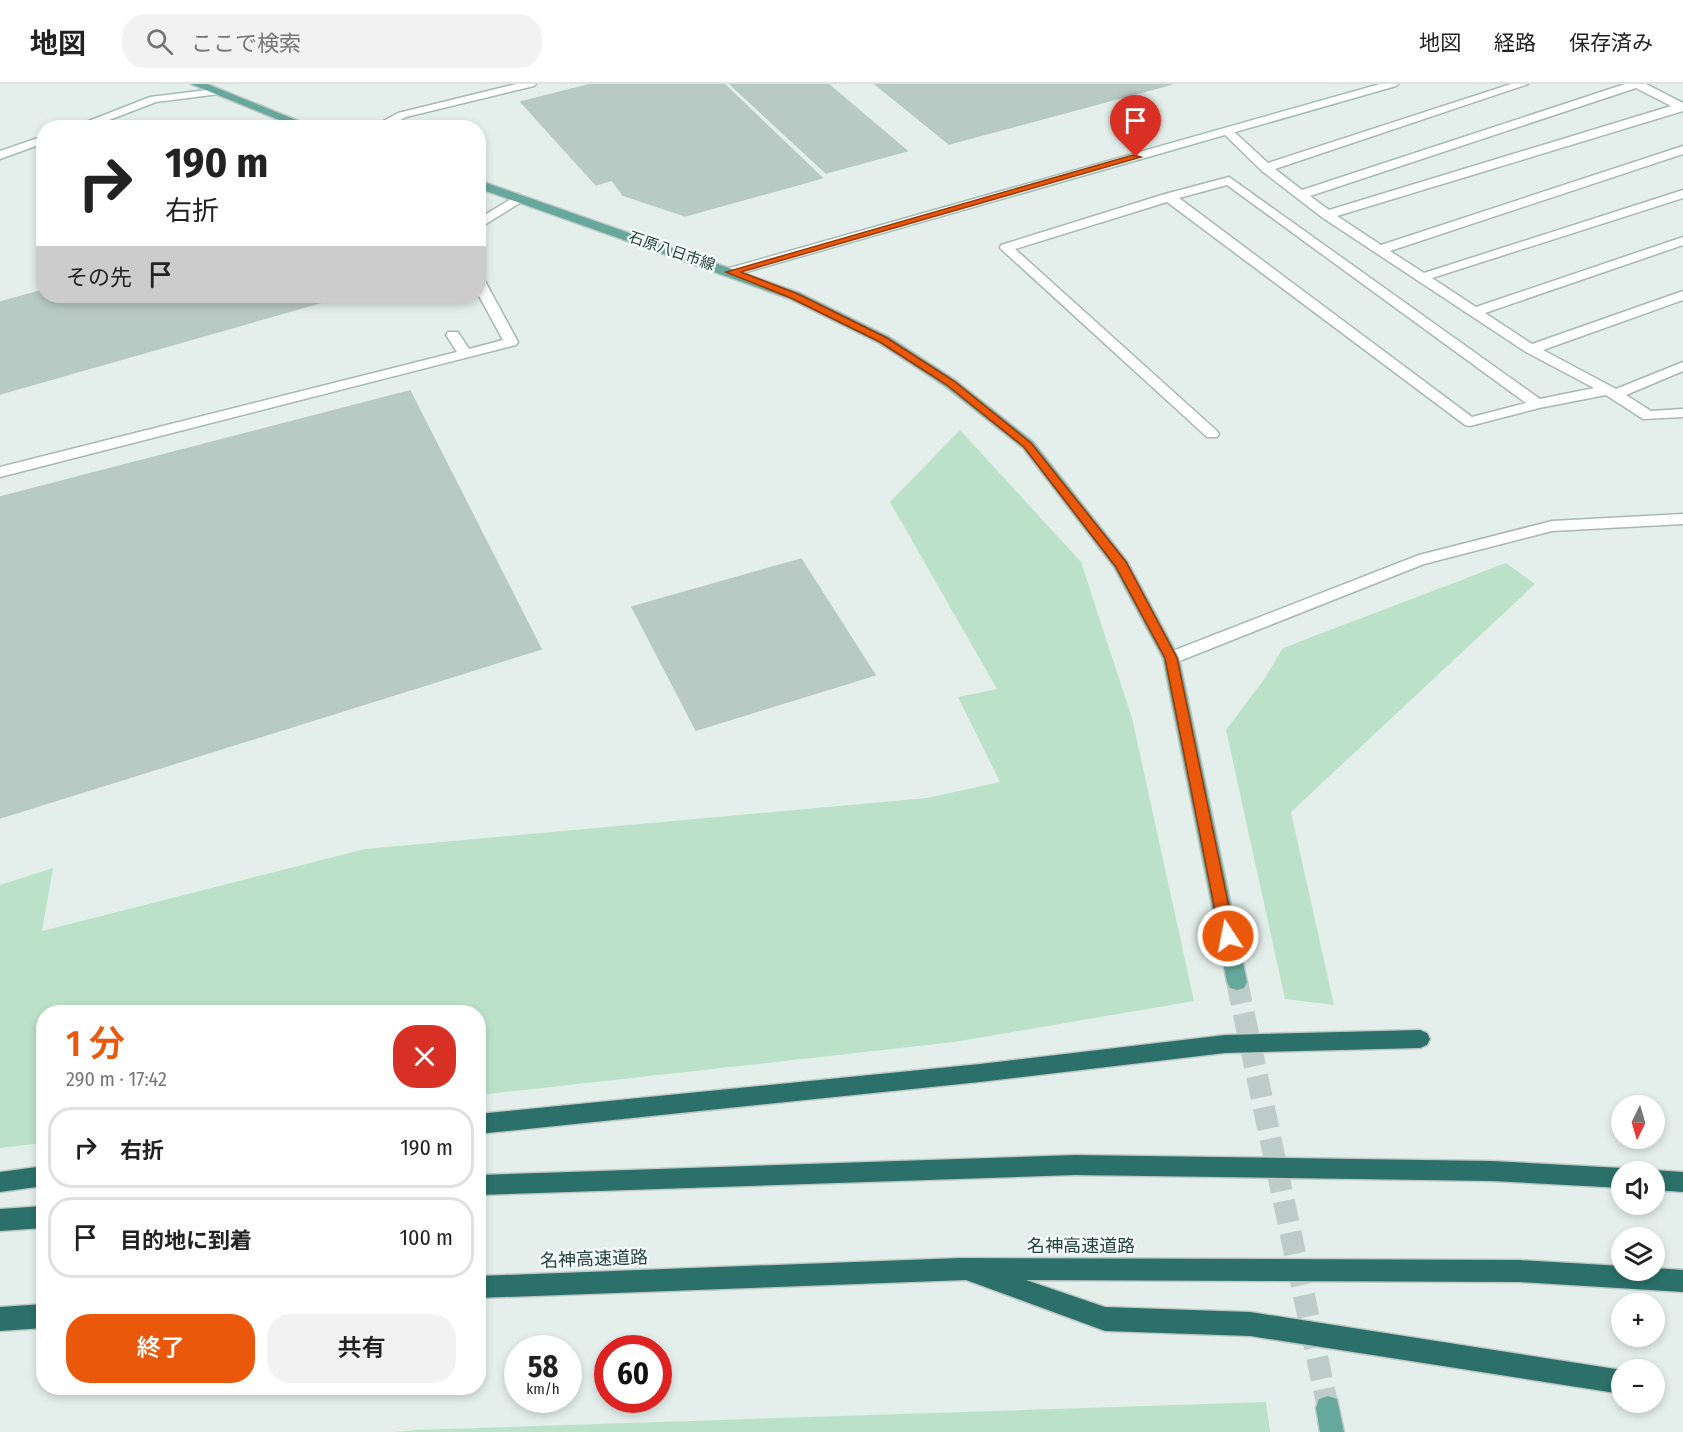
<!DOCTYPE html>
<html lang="ja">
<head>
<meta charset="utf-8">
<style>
  :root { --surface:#fff; --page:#f2f2f2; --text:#222; --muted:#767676; --line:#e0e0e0; --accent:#ea580c }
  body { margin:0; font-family:"Fira Sans Condensed","Noto Sans JP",sans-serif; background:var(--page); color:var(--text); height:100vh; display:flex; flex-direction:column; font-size:22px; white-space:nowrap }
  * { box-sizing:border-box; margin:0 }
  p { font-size:20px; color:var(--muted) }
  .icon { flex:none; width:33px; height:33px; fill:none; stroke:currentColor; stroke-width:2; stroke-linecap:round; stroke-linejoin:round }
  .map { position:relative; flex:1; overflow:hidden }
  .details { position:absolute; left:36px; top:921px; width:450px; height:390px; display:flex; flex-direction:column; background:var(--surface); border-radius:24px; box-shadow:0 3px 9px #0003 }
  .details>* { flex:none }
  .top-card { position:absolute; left:36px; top:36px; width:450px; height:183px; border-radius:24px; box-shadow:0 3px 9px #0003; background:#fff; color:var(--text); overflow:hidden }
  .needle { width:39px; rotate:185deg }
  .controls { position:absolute; left:1611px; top:1011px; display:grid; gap:12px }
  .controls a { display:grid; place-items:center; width:54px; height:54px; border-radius:50%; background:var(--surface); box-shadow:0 3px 9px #0003; font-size:30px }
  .speed { position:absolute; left:504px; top:1251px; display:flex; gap:12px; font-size:30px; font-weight:700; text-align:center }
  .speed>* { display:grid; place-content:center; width:78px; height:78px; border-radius:50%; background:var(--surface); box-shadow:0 3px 9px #0003; line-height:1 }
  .speed small { font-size:15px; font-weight:400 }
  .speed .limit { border:9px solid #d22; background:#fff; color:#111 }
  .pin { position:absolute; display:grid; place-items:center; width:51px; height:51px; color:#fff; margin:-62px -26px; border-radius:50% 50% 50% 0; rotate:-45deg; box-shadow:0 0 6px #0007 }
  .pin .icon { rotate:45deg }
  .me { position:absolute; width:66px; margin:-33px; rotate:349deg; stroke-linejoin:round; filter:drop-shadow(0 0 4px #0008) }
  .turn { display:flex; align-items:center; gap:21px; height:126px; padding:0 30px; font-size:27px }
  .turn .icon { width:78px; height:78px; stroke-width:2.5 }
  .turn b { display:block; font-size:42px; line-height:51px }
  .then { display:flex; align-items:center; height:57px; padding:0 30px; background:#0003; gap:12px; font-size:22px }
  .round { display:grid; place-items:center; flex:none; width:63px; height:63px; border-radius:24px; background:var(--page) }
  .overview { display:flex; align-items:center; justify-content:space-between; height:102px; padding:0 30px }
  h1 { font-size:36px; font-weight:600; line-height:45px; color:var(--accent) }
  .cta { display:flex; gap:12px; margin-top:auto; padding:12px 30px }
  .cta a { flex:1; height:69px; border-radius:24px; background:var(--accent); color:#fff; font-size:24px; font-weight:600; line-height:69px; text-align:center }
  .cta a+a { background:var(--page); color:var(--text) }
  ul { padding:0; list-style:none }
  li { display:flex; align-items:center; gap:18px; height:81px; margin:0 12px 9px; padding:0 18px; border:3px solid var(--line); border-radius:24px }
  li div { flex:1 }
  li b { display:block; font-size:22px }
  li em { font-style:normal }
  header { display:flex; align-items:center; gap:36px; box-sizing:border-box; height:84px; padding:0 30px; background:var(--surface); border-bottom:2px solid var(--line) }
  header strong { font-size:28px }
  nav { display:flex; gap:33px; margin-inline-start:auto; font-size:21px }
  .search { width:420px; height:54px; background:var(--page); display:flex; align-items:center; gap:15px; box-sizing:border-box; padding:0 21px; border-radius:24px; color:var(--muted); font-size:22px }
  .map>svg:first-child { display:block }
  .green { fill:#bce1c9 }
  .building { fill:#b9cac4; stroke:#b6c9c3; stroke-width:1.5 }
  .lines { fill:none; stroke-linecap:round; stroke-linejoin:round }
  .primary-tunnel { stroke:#bdccc8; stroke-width:22; stroke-dasharray:22 10; stroke-linecap:butt }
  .lane-casing { stroke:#a6b8b3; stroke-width:3 }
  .street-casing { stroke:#a6b8b3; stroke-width:3 }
  .secondary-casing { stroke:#a2bcb5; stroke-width:3 }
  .primary-casing { stroke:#c1cac8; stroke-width:3 }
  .highway-casing { stroke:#c1cac8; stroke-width:3 }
  .lane { fill:#fff; fill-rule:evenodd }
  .street { fill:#fff; fill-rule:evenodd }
  .secondary { fill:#fff; fill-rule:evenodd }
  .primary { fill:#66a89c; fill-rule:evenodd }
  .highway { fill:#2b7169; fill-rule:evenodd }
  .route { fill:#ea580c; stroke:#983908; stroke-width:1.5 }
  .labels { text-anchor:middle; stroke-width:4.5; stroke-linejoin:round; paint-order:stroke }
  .street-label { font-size:15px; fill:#22423c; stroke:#f6fbf9 }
  .near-street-label { font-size:18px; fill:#22423c; stroke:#f6fbf9 }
</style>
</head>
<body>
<header>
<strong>地図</strong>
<div class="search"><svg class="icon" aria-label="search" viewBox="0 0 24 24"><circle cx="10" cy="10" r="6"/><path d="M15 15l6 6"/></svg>ここで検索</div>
<nav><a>地図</a><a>経路</a><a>保存済み</a></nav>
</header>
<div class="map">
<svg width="1683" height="1348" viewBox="0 0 1683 1348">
  <rect width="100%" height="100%" fill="#e4efeb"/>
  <g class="green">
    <path d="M960 346 1081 478 1132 634 1194 917 954 958 479 1011 478 928H44L43 1059 0 1064V801L53 784 42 847 365 765 927 714 1000 698 958 613 997 605 890 418Z"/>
    <path d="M1506 479 1535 500 1291 728 1334 921 1285 915 1226 646 1265 594 1283 564Z"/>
    <path d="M1266 1318 1270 1348H394L416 1346Z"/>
  </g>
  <g class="building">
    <path d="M592 0H724L822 94 685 132 623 111 612 96 596 101 521 18Z"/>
    <path d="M730 0H828L907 67 826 89Z"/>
    <path d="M875 0H1172L949 60Z"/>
    <path d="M44 206V212H343L0 310V218Z"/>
    <path d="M410 307 541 565 0 734V413Z"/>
    <path d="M801 475 875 591 696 646 632 523Z"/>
  </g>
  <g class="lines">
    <path class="primary-tunnel" d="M1237 898 1328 1324"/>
    <g class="lane-casing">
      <g id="lane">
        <path d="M516 0H536L534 2 406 33 386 44H371L398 29Z"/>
        <path d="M1511 0H1528L1275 85 1302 106 1625 0H1646L1683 19V27L1337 132 1381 161 1683 62V70L1390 167 1424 189 1683 106V114L1432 194 1476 223 1683 153V161L1485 229 1532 260 1683 207V216L1543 266 1616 305 1683 278V287L1626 311 1651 327 1683 325V333L1643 335 1606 311 1539 324 1470 342 1465 341 1167 118 1015 165 1217 347 1219 350 1217 353H1207L1000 164 1001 161 1165 110 1229 93 1540 315 1594 304 1526 268 1323 134 1262 87 1221 47 1227 44 1231 45 1268 79ZM1636 4 1671 22 1329 126 1310 112ZM1227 101 1526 319 1472 333 1179 114Z"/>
        <path d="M519 110 525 114 523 117 478 145V135Z"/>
        <path d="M478 193 485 197 518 258 516 261 0 393V383L457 268 446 251 448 248H458L469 265 503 256 478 210Z"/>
      </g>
    </g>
    <g class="street-casing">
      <path id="street" d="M1683 430V440L1552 447 1424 480 1177 578H1165L1163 574 1165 570 1419 471 1552 437Z"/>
    </g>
    <g class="secondary-casing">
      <g id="secondary">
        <path d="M1380 0H1398L1396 2 736 191 731 192 724 188 726 185Z"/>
        <path d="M215 5 221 8 219 10 156 18 88 44H71L150 13Z"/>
        <path d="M44 52V59L0 75V67Z"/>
      </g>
    </g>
    <g class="primary-casing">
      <g id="primary">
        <path d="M191 0H207L316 44H299Z"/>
        <path d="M478 96 800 209 889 253 955 296 1033 358 1127 477 1179 574 1247 898 1244 904 1237 906 1230 904 1227 898 1163 574 1114 483 1023 364 945 302 879 259 790 215 478 104Z"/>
        <path d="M1328 1312 1337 1315 1344 1348H1320L1316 1324 1319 1315Z"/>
      </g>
    </g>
    <g class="highway-casing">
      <g id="highway">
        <path d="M1420 946 1427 949 1430 955 1427 961 1420 964 1225 969 980 998 478 1050V1030L980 980 1225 951Z"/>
        <path d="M1075 1071 1491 1077 1622 1084 1630 1088H1622V1104L1491 1097 1075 1091 478 1111V1091Z"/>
        <path d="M44 1082V1102L0 1108V1088Z"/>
        <path d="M1654 1086 1683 1088V1108L1654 1106V1088H1649Z"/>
        <path d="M44 1122V1144L0 1147V1125Z"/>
        <path d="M960 1174 1519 1176 1622 1182V1186H1654V1184L1683 1186V1208L1519 1198 1026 1196 1105 1223 1250 1228 1622 1286V1310L1250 1252 1105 1247 966 1196 478 1214V1192Z"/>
        <path d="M44 1220V1244L0 1247V1223Z"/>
      </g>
    </g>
    <use href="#lane" class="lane"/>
    <use href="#street" class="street"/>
    <use href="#secondary" class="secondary"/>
    <use href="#primary" class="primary"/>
    <use href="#highway" class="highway"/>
  </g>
  <path class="route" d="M1133 71 1141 73 741 188 798 210 887 254 954 297 1031 359 1126 478 1177 574 1235 852 1233 856H1223L1220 852 1165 574 1116 483 1024 363 947 301 880 258 791 214 726 188Z"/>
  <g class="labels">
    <g class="street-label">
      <text transform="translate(672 167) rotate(19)" y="5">石原八日市線</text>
    </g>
    <g class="near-street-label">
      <text x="1081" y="1168">名神高速道路</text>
      <text transform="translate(594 1175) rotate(-2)" y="6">名神高速道路</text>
    </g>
  </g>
</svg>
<div class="controls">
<a><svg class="needle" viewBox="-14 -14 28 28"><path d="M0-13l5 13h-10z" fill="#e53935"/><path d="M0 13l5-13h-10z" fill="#767676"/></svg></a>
<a><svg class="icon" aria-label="sound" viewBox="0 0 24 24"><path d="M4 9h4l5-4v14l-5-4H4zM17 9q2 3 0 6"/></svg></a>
<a><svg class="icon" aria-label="layers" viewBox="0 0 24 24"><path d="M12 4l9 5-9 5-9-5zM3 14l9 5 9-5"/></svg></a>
<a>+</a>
<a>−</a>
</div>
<div class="speed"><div>58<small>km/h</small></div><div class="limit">60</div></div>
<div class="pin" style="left:1136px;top:73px;background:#d93025"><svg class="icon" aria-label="arrive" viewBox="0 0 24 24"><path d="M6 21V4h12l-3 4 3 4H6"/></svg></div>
<svg class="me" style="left:1228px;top:852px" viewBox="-20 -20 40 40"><circle r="17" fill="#ea580c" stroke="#fff" stroke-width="3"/><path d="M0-11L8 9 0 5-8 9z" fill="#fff"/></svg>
<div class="top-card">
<div class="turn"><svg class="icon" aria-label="right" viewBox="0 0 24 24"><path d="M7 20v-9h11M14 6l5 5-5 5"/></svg><div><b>190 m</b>右折</div></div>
<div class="then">その先<svg class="icon" aria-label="arrive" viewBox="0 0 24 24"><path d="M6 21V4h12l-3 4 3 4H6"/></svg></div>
</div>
<section class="details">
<div class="overview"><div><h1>1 分</h1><p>290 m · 17:42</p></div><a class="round" style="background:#d93025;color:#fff"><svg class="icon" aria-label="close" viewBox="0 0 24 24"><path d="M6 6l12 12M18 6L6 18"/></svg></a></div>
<ul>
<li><svg class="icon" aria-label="right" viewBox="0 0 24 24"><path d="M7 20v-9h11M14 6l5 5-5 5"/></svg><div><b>右折</b></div><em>190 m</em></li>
<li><svg class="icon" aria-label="arrive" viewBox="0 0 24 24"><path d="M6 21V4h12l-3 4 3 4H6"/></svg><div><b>目的地に到着</b></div><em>100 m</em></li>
</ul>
<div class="cta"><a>終了</a><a>共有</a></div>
</section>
</div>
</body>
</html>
